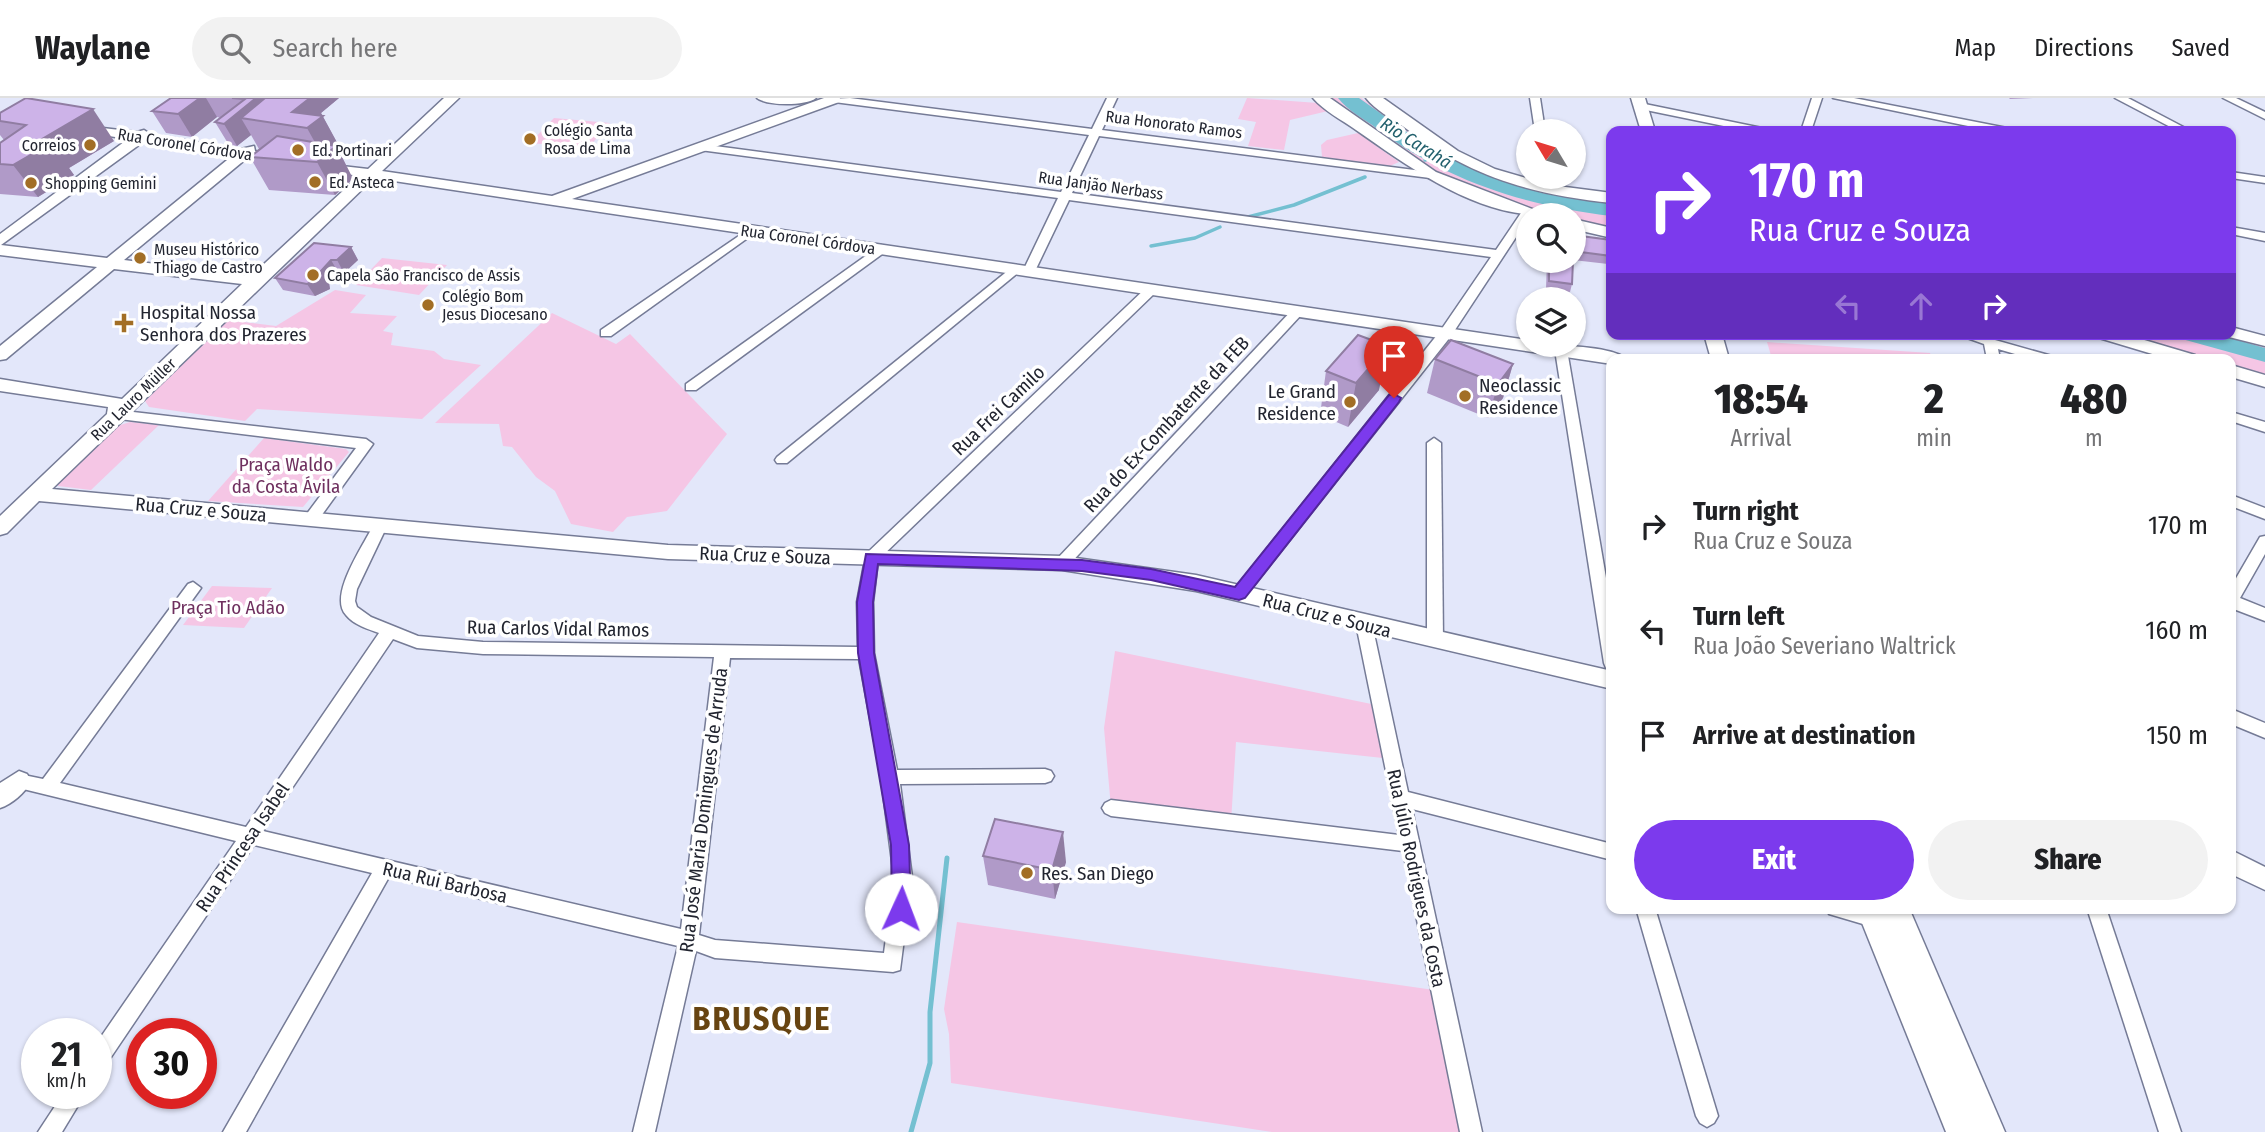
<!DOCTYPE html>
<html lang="en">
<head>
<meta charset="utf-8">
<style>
  :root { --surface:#fff; --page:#f2f2f2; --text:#202124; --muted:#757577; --line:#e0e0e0; --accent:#7c3aed }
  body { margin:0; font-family:"Fira Sans Condensed",sans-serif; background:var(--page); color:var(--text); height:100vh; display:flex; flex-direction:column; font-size:26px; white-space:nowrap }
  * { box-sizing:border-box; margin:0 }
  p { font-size:23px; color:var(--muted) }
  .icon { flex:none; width:38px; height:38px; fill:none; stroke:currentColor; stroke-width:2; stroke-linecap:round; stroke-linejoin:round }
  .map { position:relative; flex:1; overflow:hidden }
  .side { position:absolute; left:1606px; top:256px; width:630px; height:560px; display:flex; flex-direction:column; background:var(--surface); border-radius:14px; box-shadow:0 2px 5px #0004 }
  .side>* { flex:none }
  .hud { position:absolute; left:1606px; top:28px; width:630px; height:214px; border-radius:14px; box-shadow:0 2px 5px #0004; background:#7c3aed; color:#fff; overflow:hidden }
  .needle { width:46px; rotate:308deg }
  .buttons { position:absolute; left:1516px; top:21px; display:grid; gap:14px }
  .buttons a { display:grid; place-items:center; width:70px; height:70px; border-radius:50%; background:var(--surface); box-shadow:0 2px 5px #0004; font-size:35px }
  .speed { position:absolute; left:21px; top:920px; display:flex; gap:14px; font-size:35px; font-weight:700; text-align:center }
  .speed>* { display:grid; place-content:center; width:91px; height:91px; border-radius:50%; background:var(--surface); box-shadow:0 2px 5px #0004; line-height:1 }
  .speed small { font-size:18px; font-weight:400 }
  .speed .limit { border:10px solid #d22; background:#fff; color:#111 }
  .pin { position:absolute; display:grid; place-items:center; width:60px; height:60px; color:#fff; margin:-72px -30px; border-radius:50% 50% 50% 0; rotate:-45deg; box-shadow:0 0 7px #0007 }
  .pin .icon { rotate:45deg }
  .me { position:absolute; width:77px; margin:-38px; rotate:2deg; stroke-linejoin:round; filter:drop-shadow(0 0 5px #0008) }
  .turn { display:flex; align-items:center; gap:24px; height:147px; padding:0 28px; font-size:32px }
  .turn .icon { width:91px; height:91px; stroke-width:2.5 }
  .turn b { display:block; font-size:49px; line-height:60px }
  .lanes { display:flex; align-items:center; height:66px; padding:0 28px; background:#0003; justify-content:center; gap:35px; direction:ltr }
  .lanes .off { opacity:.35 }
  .eta { display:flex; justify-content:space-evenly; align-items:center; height:119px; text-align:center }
  .eta b { font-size:42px; font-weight:800; line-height:49px }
  .button { display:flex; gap:14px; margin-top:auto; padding:14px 28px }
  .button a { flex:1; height:80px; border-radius:42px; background:var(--accent); color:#fff; font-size:28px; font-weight:800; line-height:80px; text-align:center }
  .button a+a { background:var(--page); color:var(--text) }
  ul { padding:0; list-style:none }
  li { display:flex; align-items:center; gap:21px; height:105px; padding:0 28px }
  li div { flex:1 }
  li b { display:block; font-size:26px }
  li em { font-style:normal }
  header { display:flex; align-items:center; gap:42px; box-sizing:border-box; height:98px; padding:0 35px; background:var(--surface); border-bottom:2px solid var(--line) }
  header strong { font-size:33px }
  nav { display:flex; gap:38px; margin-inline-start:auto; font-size:24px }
  .search { width:490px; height:63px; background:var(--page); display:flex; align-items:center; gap:18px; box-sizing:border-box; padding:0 24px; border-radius:38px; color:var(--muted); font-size:26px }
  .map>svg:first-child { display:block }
  .green { fill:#f5c6e5 }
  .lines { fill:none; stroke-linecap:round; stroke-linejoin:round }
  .stream-far1 { stroke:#74c0d1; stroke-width:3.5 }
  .stream { stroke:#74c0d1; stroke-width:5 }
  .river { fill:#74c0d1; fill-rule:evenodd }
  .street-casing { stroke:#757b96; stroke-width:3 }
  .secondary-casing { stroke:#757b96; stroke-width:3 }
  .primary-casing { stroke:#757b96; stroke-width:3 }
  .street { fill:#fff; fill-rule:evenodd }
  .secondary { fill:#fff; fill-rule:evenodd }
  .primary { fill:#fff; fill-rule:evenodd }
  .wall { fill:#b09ac8 }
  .shaded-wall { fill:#907da2 }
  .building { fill:#cdb3e8; stroke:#907da2; stroke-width:2 }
  .route { fill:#7c3aed; stroke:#51269a; stroke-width:2 }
  .poi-dot { fill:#a26e25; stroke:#fff; stroke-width:2.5 }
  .labels { text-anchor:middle; stroke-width:7; stroke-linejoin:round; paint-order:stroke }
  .far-street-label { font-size:16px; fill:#222530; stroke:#fff }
  .far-poi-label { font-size:16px; fill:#222530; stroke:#fff; text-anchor:start }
  .far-water-label { font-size:18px; font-style:italic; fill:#22606d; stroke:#fff }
  .poi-label { font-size:19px; fill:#222530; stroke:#fff; text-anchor:start }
  .street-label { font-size:19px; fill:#222530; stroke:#fff }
  .park-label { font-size:19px; fill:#6f305f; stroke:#fff }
  .near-district-label { font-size:32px; font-weight:bold; letter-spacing:2px; fill:#674411; stroke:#fff }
</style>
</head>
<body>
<header>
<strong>Waylane</strong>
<div class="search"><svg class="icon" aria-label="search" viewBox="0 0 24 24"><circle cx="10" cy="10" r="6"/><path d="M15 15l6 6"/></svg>Search here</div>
<nav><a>Map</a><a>Directions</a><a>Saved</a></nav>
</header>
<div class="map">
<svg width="2265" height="1034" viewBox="0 0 2265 1034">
  <rect width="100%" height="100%" fill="#e3e7fa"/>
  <g class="green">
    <path d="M1247 0 1318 5 1328 13 1290 22 1284 52 1248 48 1256 24 1238 21Z"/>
    <path d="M1327 0H1361L1436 52 1510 85 1612 105V132L1573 123V117C1481 117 1399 50 1327 0Z"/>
    <path d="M554 20 610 25 588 50 530 45Z"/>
    <path d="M1358 35 1399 64 1390 68 1322 59 1321 47 1327 42Z"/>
    <path d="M382 160 447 167 419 197 356 187Z"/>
    <path d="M335 192 366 197 350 215 397 218 383 233 393 235 391 247 434 253 444 261 481 267 422 321 257 311 245 323 149 309 145 303 228 222 276 228Z"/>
    <path d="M552 215 616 246 630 236 727 336 667 413 627 419 613 434 571 426 555 393 536 379 512 349 503 348 499 326 435 325Z"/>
    <path d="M2126 236H2227L2265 247V277L2231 267V261H2211Z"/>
    <path d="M1767 244 1930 255 1933 261H1772Z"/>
    <path d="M130 324 159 327 91 392 58 388 57 384 114 329Z"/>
    <path d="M264 340 346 351 349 354 303 409 208 403Z"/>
    <path d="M212 488 272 490 244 530 183 527Z"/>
    <path d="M1115 553 1381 608 1392 661 1236 644 1231 724 1111 710 1104 630Z"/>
    <path d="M957 824 1441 893 1471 1034H1272L951 985 949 936 944 911Z"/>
  </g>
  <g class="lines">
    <g class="stream-far1">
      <path d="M1425 62 1433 59"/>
      <path d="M1244 120 1294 107 1365 79"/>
      <path d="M1151 148 1195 140 1220 129"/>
    </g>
    <path class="stream" d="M911 1034 930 965V914L947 760"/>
    <g class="river">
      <path d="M1338 0H1359L1427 48 1481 75 1542 95 1612 106V118C1525 108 1447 83 1376 30 1364 21 1347 12 1338 0Z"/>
      <path d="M2179 236H2217L2265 250V264L2182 241Z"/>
    </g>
    <g class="street-casing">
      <g id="street">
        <path d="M850 0 1092 31 1107 0H1117L1102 32 1430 74 1436 77 1430 80 1099 38 1072 95 1496 152 1523 112 1533 114 1528 117V121L1451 238 1244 500 1239 502 1231 496 1234 492 1441 232 1491 159 1069 102 1035 173 1029 177 1023 173 1058 100 700 52 695 49 700 46 1061 94 1089 37 834 4 829 1Z"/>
        <path d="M1530 0H1540L1545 33H1535Z"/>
        <path d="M1812 0H1822L1811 33H1801Z"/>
        <path d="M1833 0H1854L2007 30 2012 33H1992Z"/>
        <path d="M2115 0H2128L2191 33H2178Z"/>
        <path d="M2223 0H2236L2265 14V21Z"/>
        <path d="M1640 5 1762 30 1767 33H1748L1636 10V6Z"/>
        <path d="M2231 74 2265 79V85L2231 80Z"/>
        <path d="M1541 79H1551V93H1543Z"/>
        <path d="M752 129 756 130V134L611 238H601V232Z"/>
        <path d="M2231 129 2265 135V143L2231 136Z"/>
        <path d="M881 147 887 151 885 154 696 292H686V286Z"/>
        <path d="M1015 167 1019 168V174L787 365H777L775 362 777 359Z"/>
        <path d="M1151 188 1155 189V195L878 462 873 504 874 555 897 672 1045 671 1051 673 1054 678 1051 683 1045 685 900 686 912 779 900 872 893 874 715 860 696 853 655 1034H633L678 848 389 779 246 1034H223L372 775 254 747 103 971 96 974V946L236 743 19 690 13 688 10 683 13 678 19 676 43 681 188 486 193 484 201 490 60 685 246 729 379 535C368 531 354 527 346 517 328 498 363 448 373 428L380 423 387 428 357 491 355 503 357 509 371 519 418 538 483 544 858 549 857 504 866 456 1147 189ZM393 541 417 550 483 556 714 559 681 831 263 733ZM730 560 859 561 881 679 894 779 884 855 715 842 699 837Z"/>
        <path d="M1298 209 1302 210V216L1067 469H1057L1054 465 1057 461 1294 210Z"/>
        <path d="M1956 236H1993L1995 242 2052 258 2053 261H2032L1998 251 2000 261H1987L1984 246Z"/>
        <path d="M1561 248 1567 252 1612 515V571L1606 570 1604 565 1555 252Z"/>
        <path d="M116 312 366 341 373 346 316 425H306L304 421 306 417 356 350 111 320 109 317 111 314Z"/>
        <path d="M2231 314 2265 324V334L2231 323Z"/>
        <path d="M1434 340 1441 345 1443 543 1441 547H1429L1427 543V345Z"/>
        <path d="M2231 397 2265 410V421L2231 408Z"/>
        <path d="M2265 438V456L2240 500 2265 510V523L2231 510V489L2260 439Z"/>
        <path d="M1364 520 1370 522 1372 526 1408 694 1612 746V762L1412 711 1482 1034H1460L1403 753 1111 718 1105 715 1102 710 1105 705 1111 702 1399 737 1356 526 1358 522Z"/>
        <path d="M2231 611 2265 625V640L2231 626Z"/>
        <path d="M1636 810H1655L1718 1018 1714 1025 1707 1029 1700 1025 1696 1018Z"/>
        <path d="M1827 810H1869L1880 814 1882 820 1880 826 1873 829 1829 816Z"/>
        <path d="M2087 810H2106L2181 1034H2159Z"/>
        <path d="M63 996H85L62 1034H38Z"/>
      </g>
    </g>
    <g class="secondary-casing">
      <g id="secondary">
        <path d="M444 0H459L382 73 552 98 824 0H840L839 4 572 101 1528 242V247C1547 247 1613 247 1626 261H1612V266L374 80 52 391 668 447 1062 458 1196 477 1612 573V591L1196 493 1062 472 668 461 39 403 7 435 0 437V418L107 316 108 309 0 293V281L122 301 242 186 114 171 6 261 0 262V248L97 169 0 157V136L128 41 77 33V27L137 34 144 32 151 37 241 51 254 48 255 53 284 58V64L279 65 247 60 124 162 251 178 359 78 316 71V65L368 71ZM143 44 232 58 107 160 1 147Z"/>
        <path d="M757 0H816C806 8 767 8 757 0Z"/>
        <path d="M2231 229 2265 238V248L2225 238 2231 236Z"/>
        <path d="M2097 236H2124L2195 257 2198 261H2169L2099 240Z"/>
        <path d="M2231 267 2265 277V289L2231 279Z"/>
        <path d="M19 673 27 676 31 683C25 695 12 706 0 710V685Z"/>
        <path d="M2231 752 2265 769V792L2231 776Z"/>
      </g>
    </g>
    <g class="primary-casing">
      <g id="primary">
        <path d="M1313 0H1330L1436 74 1548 117C1479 120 1412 71 1356 32 1342 22 1324 13 1313 0Z"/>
        <path d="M1366 0H1383L1458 53 1495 71 1550 87 1612 95V105C1530 96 1471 79 1404 29 1391 20 1375 12 1366 0Z"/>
        <path d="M1631 0H1645L1655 33H1641Z"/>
        <path d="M1573 121 1612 130V140L1573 131Z"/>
        <path d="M1704 236H1722L1729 261H1711Z"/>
        <path d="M1856 810H1909L2005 1034H1946Z"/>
      </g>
    </g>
    <use href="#street" class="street"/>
    <use href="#secondary" class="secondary"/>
    <use href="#primary" class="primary"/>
  </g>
  <g class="wall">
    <path d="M171 0H339L321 15 340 50 338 51 353 81 335 97 269 92 250 59 259 51 251 37 237 48 229 47 215 24 221 20 217 19 192 39 166 35 152 13Z"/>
    <path d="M2009 0H2033L2010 1Z"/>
    <path d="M0 15 114 43 69 70 74 77 38 99 0 96V45L4 42 0 37Z"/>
    <path d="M1573 137 1611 158 1608 166 1573 162Z"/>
    <path d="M351 149 358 162 344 175 338 174 329 185 330 191 315 198 283 192 275 180Z"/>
    <path d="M1547 163H1573L1572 186 1570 194 1546 191Z"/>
    <path d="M1435 261 1513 266 1503 300 1488 320 1427 295Z"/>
    <path d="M1326 273 1379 292 1348 329 1320 317Z"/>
    <path d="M983 758 1066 764 1055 801 988 787Z"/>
  </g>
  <g class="shaded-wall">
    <path d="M200 0H206L217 19 192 39 178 16Z"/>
    <path d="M256 0H339L321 15 340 50 338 51 353 81 335 97 317 64 323 59 307 30 241 20 251 37 237 48 224 26Z"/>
    <path d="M93 11 114 43 69 70 74 77 38 99 13 67 37 44Z"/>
    <path d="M351 149 358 162 344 175 337 162Z"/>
    <path d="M331 162 338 174 329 185 330 191 315 198 307 186Z"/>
    <path d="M1388 248 1379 292 1348 329 1356 285Z"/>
    <path d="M1513 266 1503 300 1488 320 1498 286Z"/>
    <path d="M1063 734 1066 764 1055 801 1052 772Z"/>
  </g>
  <g class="building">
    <path d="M26 0 93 11 37 44 51 45 13 67 0 66V45L26 27 0 23V15Z"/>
    <path d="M171 0H200L178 16 152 13Z"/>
    <path d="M232 0H256L224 26 215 24 245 1Z"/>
    <path d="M265 0H310L292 14 323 18 307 30 241 20Z"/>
    <path d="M277 38 336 48 317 64 250 59Z"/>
    <path d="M1573 137 1611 142V158L1573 153Z"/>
    <path d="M314 145 351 149 337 162H331L321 173 323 179 307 186 275 180Z"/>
    <path d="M1549 163H1573L1572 186 1549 183Z"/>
    <path d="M1358 237 1388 248 1356 285 1326 273Z"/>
    <path d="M1451 242 1513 266 1498 286 1435 261Z"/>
    <path d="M995 721 1063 734 1052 772 983 758Z"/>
  </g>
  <path class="route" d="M1394 296 1401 300 1399 304 1245 500 1239 502 1151 482 1082 473 878 466 873 504 874 555 909 747 911 811 908 817 901 820 895 817 892 811 891 747 858 555 857 504 866 456 1082 462 1151 471 1235 489 1389 297Z"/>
  <g class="poi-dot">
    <circle cx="530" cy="41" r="7"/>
    <circle cx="90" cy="47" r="7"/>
    <circle cx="298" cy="52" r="7"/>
    <circle cx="315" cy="84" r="7"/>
    <circle cx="31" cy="85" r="7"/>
    <circle cx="140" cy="160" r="7"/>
    <circle cx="313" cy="177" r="7"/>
    <circle cx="428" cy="207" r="7"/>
    <path d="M120.5 214.5h7v7h7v7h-7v7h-7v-7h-7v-7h7z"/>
    <circle cx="1465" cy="298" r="7"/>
    <circle cx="1350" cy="304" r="7"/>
    <circle cx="1027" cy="775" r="7"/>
  </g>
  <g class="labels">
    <g class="far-street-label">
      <text transform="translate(1174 26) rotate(7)" y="6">Rua Honorato Ramos</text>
      <text transform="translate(185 46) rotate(9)" y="6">Rua Coronel Córdova</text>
      <text transform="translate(1101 87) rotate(8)" y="6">Rua Janjão Nerbass</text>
      <text transform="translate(808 141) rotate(8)" y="6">Rua Coronel Córdova</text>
      <text transform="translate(133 301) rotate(-44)" y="6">Rua Lauro Müller</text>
    </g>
    <g class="far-poi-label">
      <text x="544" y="38">Colégio Santa<tspan x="544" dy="18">Rosa de Lima</tspan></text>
      <text x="76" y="53" text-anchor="end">Correios</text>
      <text x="312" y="58">Ed. Portinari</text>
      <text x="329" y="90">Ed. Asteca</text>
      <text x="45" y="91">Shopping Gemini</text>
      <text x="154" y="157">Museu Histórico<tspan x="154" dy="18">Thiago de Castro</tspan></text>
      <text x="327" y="183">Capela São Francisco de Assis</text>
      <text x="442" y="204">Colégio Bom<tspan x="442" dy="18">Jesus Diocesano</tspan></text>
    </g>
    <g class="far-water-label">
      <text transform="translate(1416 45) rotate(32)" y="6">Rio Carahá</text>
    </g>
    <g class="poi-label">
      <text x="140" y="221">Hospital Nossa<tspan x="140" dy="22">Senhora dos Prazeres</tspan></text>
      <text x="1479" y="294">Neoclassic<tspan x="1479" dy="22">Residence</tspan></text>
      <text x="1336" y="300" text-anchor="end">Le Grand<tspan x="1336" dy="22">Residence</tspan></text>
      <text x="1041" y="782">Res. San Diego</text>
    </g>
    <g class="street-label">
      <text transform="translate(998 312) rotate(-44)" y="7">Rua Frei Camilo</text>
      <text transform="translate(1166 326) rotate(-47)" y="7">Rua do Ex-Combatente da FEB</text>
      <text transform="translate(201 411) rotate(5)" y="7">Rua Cruz e Souza</text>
      <text transform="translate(765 457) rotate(2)" y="7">Rua Cruz e Souza</text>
      <text transform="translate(1327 517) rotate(14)" y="7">Rua Cruz e Souza</text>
      <text transform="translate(558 530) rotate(1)" y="7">Rua Carlos Vidal Ramos</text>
      <text transform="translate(703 712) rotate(-83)" y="7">Rua José Maria Domingues de Arruda</text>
      <text transform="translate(242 749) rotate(-56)" y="7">Rua Princesa Isabel</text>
      <text transform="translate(1417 780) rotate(78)" y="7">Rua Júlio Rodrigues da Costa</text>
      <text transform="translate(445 784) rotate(13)" y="7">Rua Rui Barbosa</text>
    </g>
    <g class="park-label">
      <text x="286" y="373">Praça Waldo<tspan x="286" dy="22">da Costa Ávila</tspan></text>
      <text x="228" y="516">Praça Tio Adão</text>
    </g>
    <g class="near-district-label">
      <text x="762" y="932">BRUSQUE</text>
    </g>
  </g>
</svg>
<div class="buttons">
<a><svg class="needle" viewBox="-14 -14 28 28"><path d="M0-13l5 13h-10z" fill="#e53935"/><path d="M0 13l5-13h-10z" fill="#757577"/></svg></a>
<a><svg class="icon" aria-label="search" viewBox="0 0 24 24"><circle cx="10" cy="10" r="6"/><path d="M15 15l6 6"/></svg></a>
<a><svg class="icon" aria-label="layers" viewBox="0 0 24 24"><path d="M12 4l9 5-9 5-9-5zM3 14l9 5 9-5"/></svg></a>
</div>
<div class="speed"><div>21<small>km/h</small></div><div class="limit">30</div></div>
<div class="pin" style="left:1394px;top:300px;background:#d93025"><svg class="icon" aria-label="arrive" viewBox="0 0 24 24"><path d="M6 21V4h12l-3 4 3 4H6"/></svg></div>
<svg class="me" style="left:901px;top:811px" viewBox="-20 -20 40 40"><circle r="19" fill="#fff"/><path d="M0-13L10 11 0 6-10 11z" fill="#7c3aed"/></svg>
<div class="hud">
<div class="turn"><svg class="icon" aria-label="right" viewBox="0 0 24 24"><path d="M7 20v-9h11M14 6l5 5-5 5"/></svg><div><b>170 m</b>Rua Cruz e Souza</div></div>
<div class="lanes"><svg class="icon off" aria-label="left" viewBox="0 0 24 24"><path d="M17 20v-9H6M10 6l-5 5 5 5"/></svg><svg class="icon off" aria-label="ahead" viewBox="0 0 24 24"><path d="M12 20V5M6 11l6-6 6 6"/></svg><svg class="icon" aria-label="right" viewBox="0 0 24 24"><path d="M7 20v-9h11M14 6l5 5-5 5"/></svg></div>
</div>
<section class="side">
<div class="eta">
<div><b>18:54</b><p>Arrival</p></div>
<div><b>2</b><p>min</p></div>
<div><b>480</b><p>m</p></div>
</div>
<ul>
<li><svg class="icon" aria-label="right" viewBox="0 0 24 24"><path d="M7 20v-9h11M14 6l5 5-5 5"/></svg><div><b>Turn right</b><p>Rua Cruz e Souza</p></div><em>170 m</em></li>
<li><svg class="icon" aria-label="left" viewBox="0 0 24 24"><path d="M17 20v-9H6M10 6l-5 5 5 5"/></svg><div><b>Turn left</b><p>Rua João Severiano Waltrick</p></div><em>160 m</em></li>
<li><svg class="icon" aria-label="arrive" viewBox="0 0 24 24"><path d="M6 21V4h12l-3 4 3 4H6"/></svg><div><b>Arrive at destination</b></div><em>150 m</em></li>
</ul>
<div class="button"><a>Exit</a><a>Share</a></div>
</section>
</div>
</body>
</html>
